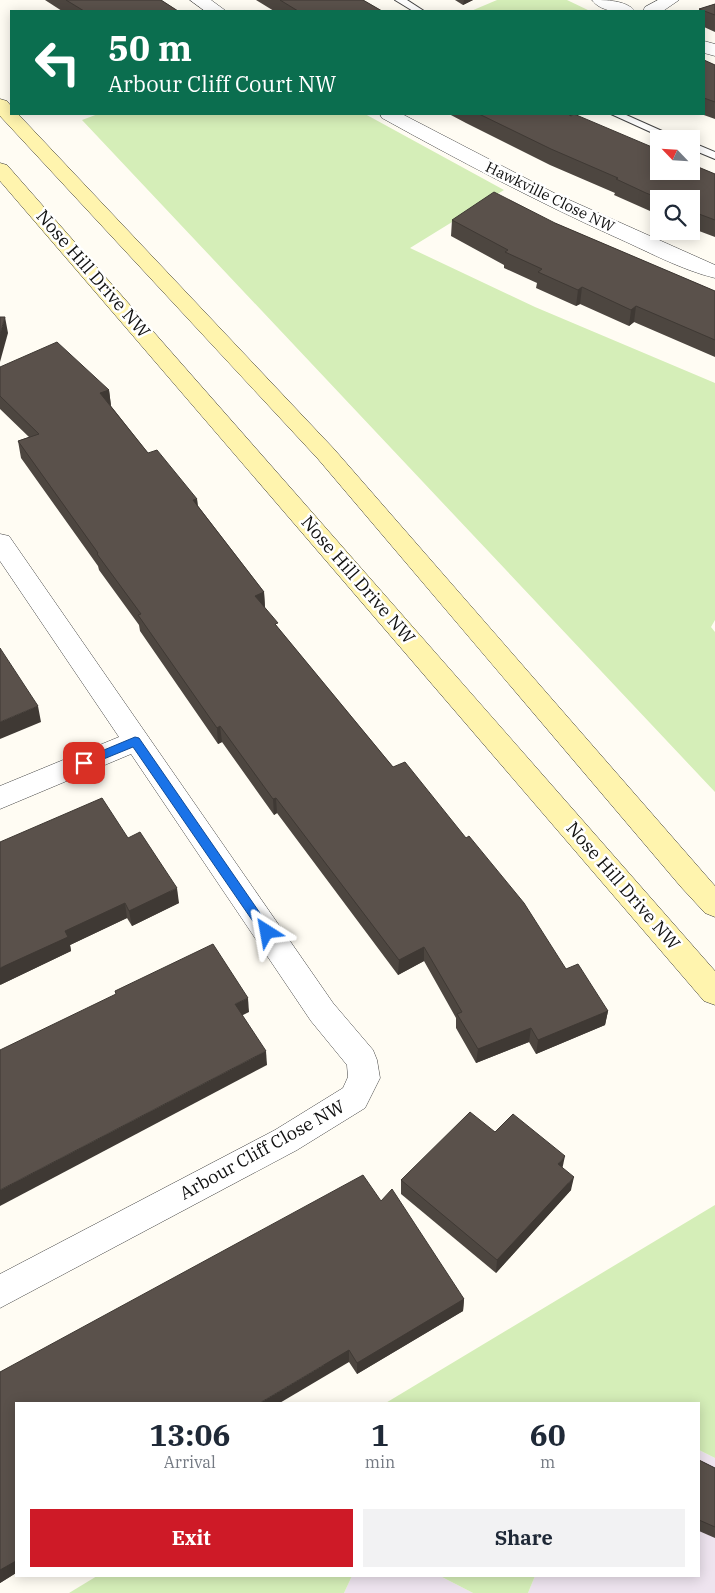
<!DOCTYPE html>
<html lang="en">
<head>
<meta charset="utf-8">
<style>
  :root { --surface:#fff; --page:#f2f2f3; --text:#1f2937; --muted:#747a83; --accent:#ce1a27 }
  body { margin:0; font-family:"IBM Plex Serif",serif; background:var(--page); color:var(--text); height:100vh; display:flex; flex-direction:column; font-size:19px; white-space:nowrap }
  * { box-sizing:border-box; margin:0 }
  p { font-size:16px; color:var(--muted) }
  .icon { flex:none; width:28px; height:28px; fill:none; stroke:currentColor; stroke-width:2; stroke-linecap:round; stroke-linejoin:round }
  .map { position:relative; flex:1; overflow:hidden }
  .drawer { position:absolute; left:15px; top:1402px; width:685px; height:175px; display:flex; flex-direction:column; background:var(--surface); border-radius:0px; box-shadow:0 2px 12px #0003 }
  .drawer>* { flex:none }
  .banner { position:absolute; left:10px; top:10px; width:695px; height:105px; border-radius:0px; box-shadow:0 2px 12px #0003; background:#0b6e4f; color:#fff; overflow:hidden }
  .needle { width:32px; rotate:295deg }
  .tools { position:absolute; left:650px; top:130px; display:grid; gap:10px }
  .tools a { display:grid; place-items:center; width:50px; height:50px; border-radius:0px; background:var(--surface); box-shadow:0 2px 12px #0003; font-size:25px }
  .pin { position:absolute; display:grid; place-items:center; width:42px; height:42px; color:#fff; margin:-21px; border-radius:10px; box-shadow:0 2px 8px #0006 }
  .me { position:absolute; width:55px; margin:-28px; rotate:326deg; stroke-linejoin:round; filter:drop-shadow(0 0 4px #0008) }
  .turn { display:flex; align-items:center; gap:18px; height:105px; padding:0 15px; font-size:22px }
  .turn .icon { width:65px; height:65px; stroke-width:2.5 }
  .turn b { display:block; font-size:35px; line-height:42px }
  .eta { display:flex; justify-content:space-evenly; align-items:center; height:85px; text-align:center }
  .eta b { font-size:30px; font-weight:800; line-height:35px }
  .button { display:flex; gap:10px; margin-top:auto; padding:10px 15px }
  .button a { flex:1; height:58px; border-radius:0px; background:var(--accent); color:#fff; font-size:20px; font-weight:800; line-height:58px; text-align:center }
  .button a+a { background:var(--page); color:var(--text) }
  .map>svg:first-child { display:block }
  .industrial { fill:#eee4ef }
  .green { fill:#d5eeb8 }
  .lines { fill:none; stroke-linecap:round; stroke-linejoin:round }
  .service-casing { stroke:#434343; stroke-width:2 }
  .minor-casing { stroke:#434343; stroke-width:1 }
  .secondary-casing { stroke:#323232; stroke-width:1 }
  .service { fill:#fff; fill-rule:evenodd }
  .minor { fill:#fff; fill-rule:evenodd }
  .secondary { fill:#fff4ae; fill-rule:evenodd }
  .wall { fill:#4d4640 }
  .shaded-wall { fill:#3f3934 }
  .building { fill:#5a514b; stroke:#3f3934 }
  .route { fill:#1a73e8; stroke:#114b97 }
  .labels { text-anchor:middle; stroke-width:5; stroke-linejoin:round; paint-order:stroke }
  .far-street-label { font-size:15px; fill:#101010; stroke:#fff }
  .street-label { font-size:18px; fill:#101010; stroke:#fff }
</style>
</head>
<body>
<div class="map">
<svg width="715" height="1593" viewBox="0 0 715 1593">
  <rect width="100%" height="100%" fill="#fffcf3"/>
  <g class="industrial">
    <path d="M699 1450 715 1458V1593H528L535 1576H699Z"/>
    <path d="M352 1576H440L473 1593H344Z"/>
  </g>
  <g class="green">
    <path d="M497 0H567L590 11H471Z"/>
    <path d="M98 114H365L504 190 410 248 535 307 715 383V620L711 627 715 632V792L82 120Z"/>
    <path d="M715 1205V1458L699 1450V1404H384Z"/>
    <path d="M97 1576H352L344 1593H69Z"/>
    <path d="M440 1576H535L528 1593H473Z"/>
  </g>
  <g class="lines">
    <g class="service-casing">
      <g id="service">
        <path d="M395 0H407L424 11H413Z"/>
        <path d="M611 114H624L680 139H666Z"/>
        <path d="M691 142 715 152V159L691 149Z"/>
      </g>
    </g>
    <g class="minor-casing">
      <g id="minor">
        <path d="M190 0H211L226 11H205Z"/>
        <path d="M592 0C606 0 626 0 635 11 621 12 601 13 592 0Z"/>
        <path d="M658 0H679L663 11H643L645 7Z"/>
        <path d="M704 41 715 44V56L704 53Z"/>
        <path d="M380 114H402L556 194 715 265V278C681 270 645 250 613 236 534 200 458 160 382 118Z"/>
        <path d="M0 534 9 536 333 1003 373 1050 377 1060 380 1078 365 1108 297 1150 0 1308V1274L275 1130 343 1088 348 1077 347 1065 311 1021 131 754 0 809V786L119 737 0 561Z"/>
      </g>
    </g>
    <g class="secondary-casing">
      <g id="secondary">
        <path d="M0 99 7 101 11 106V114H18L334 449 715 886V917L705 913 681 887 318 459 0 116Z"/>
        <path d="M0 163 7 165 715 971V1005L704 1001 0 181Z"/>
      </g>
    </g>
    <use href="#service" class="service"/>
    <use href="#minor" class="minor"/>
    <use href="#secondary" class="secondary"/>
  </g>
  <g class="wall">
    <path d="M45 0H161L178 11H62Z"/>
    <path d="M256 0H363L382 11H274Z"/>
    <path d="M455 0H473L463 5Z"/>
    <path d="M715 4V32L704 27V11H699V9Z"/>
    <path d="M704 60 715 65V119L701 114H704Z"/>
    <path d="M449 114H568L715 174V237L691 228V199H659V215L614 195 615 193 550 165 466 123Z"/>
    <path d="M452 220 555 223 715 291V357L634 322 629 326 580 304 576 306 536 288 537 283 504 268V265L451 236Z"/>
    <path d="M0 367 109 390 111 406 148 453 197 499 198 506 264 592 265 608 278 628 393 767 566 969 608 1011 605 1025 536 1054 529 1042 476 1063 456 1028V1018L424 961 398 975 277 813 274 815 222 742 218 744 140 631 139 625 99 570 98 566 21 458 18 441 29 437 0 409Z"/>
    <path d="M128 838 179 903 132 926 127 918 70 945 71 951 0 985Z"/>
    <path d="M495 1132 563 1168 571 1190 496 1273 401 1194V1180Z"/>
    <path d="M381 1201 464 1299 463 1311 357 1374 349 1362 16 1404V1573L0 1583V1372Z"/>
    <path d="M699 1460 715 1468V1538L699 1531Z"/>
  </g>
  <g class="shaded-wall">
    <path d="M464 0H473L463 5Z"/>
    <path d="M582 287 580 304 576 306 578 290Z"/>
    <path d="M636 306 634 322 629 326 631 310Z"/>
    <path d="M5 317 8 333 0 362V334Z"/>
    <path d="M109 390 111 406 100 393Z"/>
    <path d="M197 499 198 515 193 500Z"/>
    <path d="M264 592 265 608 255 596Z"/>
    <path d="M38 706 41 722 0 739V722Z"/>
    <path d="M220 726 222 742 218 744 217 728Z"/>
    <path d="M276 798 277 813 274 815 273 799Z"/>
    <path d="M177 888 179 903 132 926 129 911Z"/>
    <path d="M125 903 127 918 70 945 71 951 0 985V968L65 931Z"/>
    <path d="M424 947V961L398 975 399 960Z"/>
    <path d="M248 998 249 1012 237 1018 235 1004Z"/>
    <path d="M608 1011 605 1025 536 1054 538 1040Z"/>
    <path d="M531 1028 529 1042 476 1063 478 1049Z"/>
    <path d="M266 1051 267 1065 0 1206V1190Z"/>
    <path d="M565 1156 562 1170 558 1164Z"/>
    <path d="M574 1177 571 1190 496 1273 497 1260Z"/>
    <path d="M464 1299 463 1311 357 1374V1363Z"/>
    <path d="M349 1350V1362L278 1404H258Z"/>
    <path d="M16 1561V1573L0 1583V1570Z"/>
  </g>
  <g class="building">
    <path d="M66 0H161L178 11H84Z"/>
    <path d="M280 0H363L382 11H298Z"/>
    <path d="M715 4V15L699 9Z"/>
    <path d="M704 60 715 65V102L704 98Z"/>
    <path d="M479 114H568L571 116 574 114 659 150V171H691V164L715 174V220L691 211V199H661L646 193 616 179 618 178 551 149Z"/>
    <path d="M494 192 555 223 715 291V340L636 306 631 310 582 287 578 290 538 272 542 269 505 252 508 250 452 220Z"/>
    <path d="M0 317H5L0 334Z"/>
    <path d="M57 342 109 390 100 393 148 453 157 450 197 499 193 500 264 592 255 596 278 623 275 624 393 767 405 762 466 838 469 836 524 903 566 969 578 964 608 1011 538 1040 531 1028 478 1049 457 1014 462 1012 424 947 399 960 276 798 273 799 220 726 217 728 138 615 141 614 97 554 98 553 18 441 39 434 0 396V367Z"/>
    <path d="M0 648 38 706 0 722Z"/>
    <path d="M102 798 128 838 140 832 177 888 129 911 125 903 65 931 68 937 0 968V842Z"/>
    <path d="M213 944 248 998 235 1004 266 1051 0 1190V1050L116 994 115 991Z"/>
    <path d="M470 1112 495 1132 513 1114 565 1156 558 1164 574 1177 497 1260 401 1180Z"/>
    <path d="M363 1175 381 1201 392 1189 464 1299 357 1363 349 1350 258 1404H16V1561L0 1570V1372Z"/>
    <path d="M699 1460 715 1468V1527L699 1520Z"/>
  </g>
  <path class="route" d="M135 737 139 738 271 929 273 932 271 936H263L133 747 84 767 78 763 80 760Z"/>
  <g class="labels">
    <g class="far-street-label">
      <text transform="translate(550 197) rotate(26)" y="5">Hawkville Close NW</text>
    </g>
    <g class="street-label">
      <text transform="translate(93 274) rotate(49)" y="6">Nose Hill Drive NW</text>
      <text transform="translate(358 580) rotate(49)" y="6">Nose Hill Drive NW</text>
      <text transform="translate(623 886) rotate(49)" y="6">Nose Hill Drive NW</text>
      <text transform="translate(262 1150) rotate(-29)" y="6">Arbour Cliff Close NW</text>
    </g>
  </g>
</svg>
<div class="tools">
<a><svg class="needle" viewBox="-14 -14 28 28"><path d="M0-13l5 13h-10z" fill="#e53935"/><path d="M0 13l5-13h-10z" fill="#747a83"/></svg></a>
<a><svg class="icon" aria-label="search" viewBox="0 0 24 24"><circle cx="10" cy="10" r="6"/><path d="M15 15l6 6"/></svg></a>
</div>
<div class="pin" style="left:84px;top:763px;background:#d93025"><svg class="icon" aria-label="arrive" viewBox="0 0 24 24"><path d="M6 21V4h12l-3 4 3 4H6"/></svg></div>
<svg class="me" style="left:267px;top:932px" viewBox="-20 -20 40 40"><path d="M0-17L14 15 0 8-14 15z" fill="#1a73e8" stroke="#fff" stroke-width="4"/></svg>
<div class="banner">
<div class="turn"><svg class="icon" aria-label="left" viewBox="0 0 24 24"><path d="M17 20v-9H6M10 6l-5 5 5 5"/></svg><div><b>50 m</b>Arbour Cliff Court NW</div></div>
</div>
<section class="drawer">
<div class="eta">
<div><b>13:06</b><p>Arrival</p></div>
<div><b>1</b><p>min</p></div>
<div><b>60</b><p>m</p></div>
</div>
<div class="button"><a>Exit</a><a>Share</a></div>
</section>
</div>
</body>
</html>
